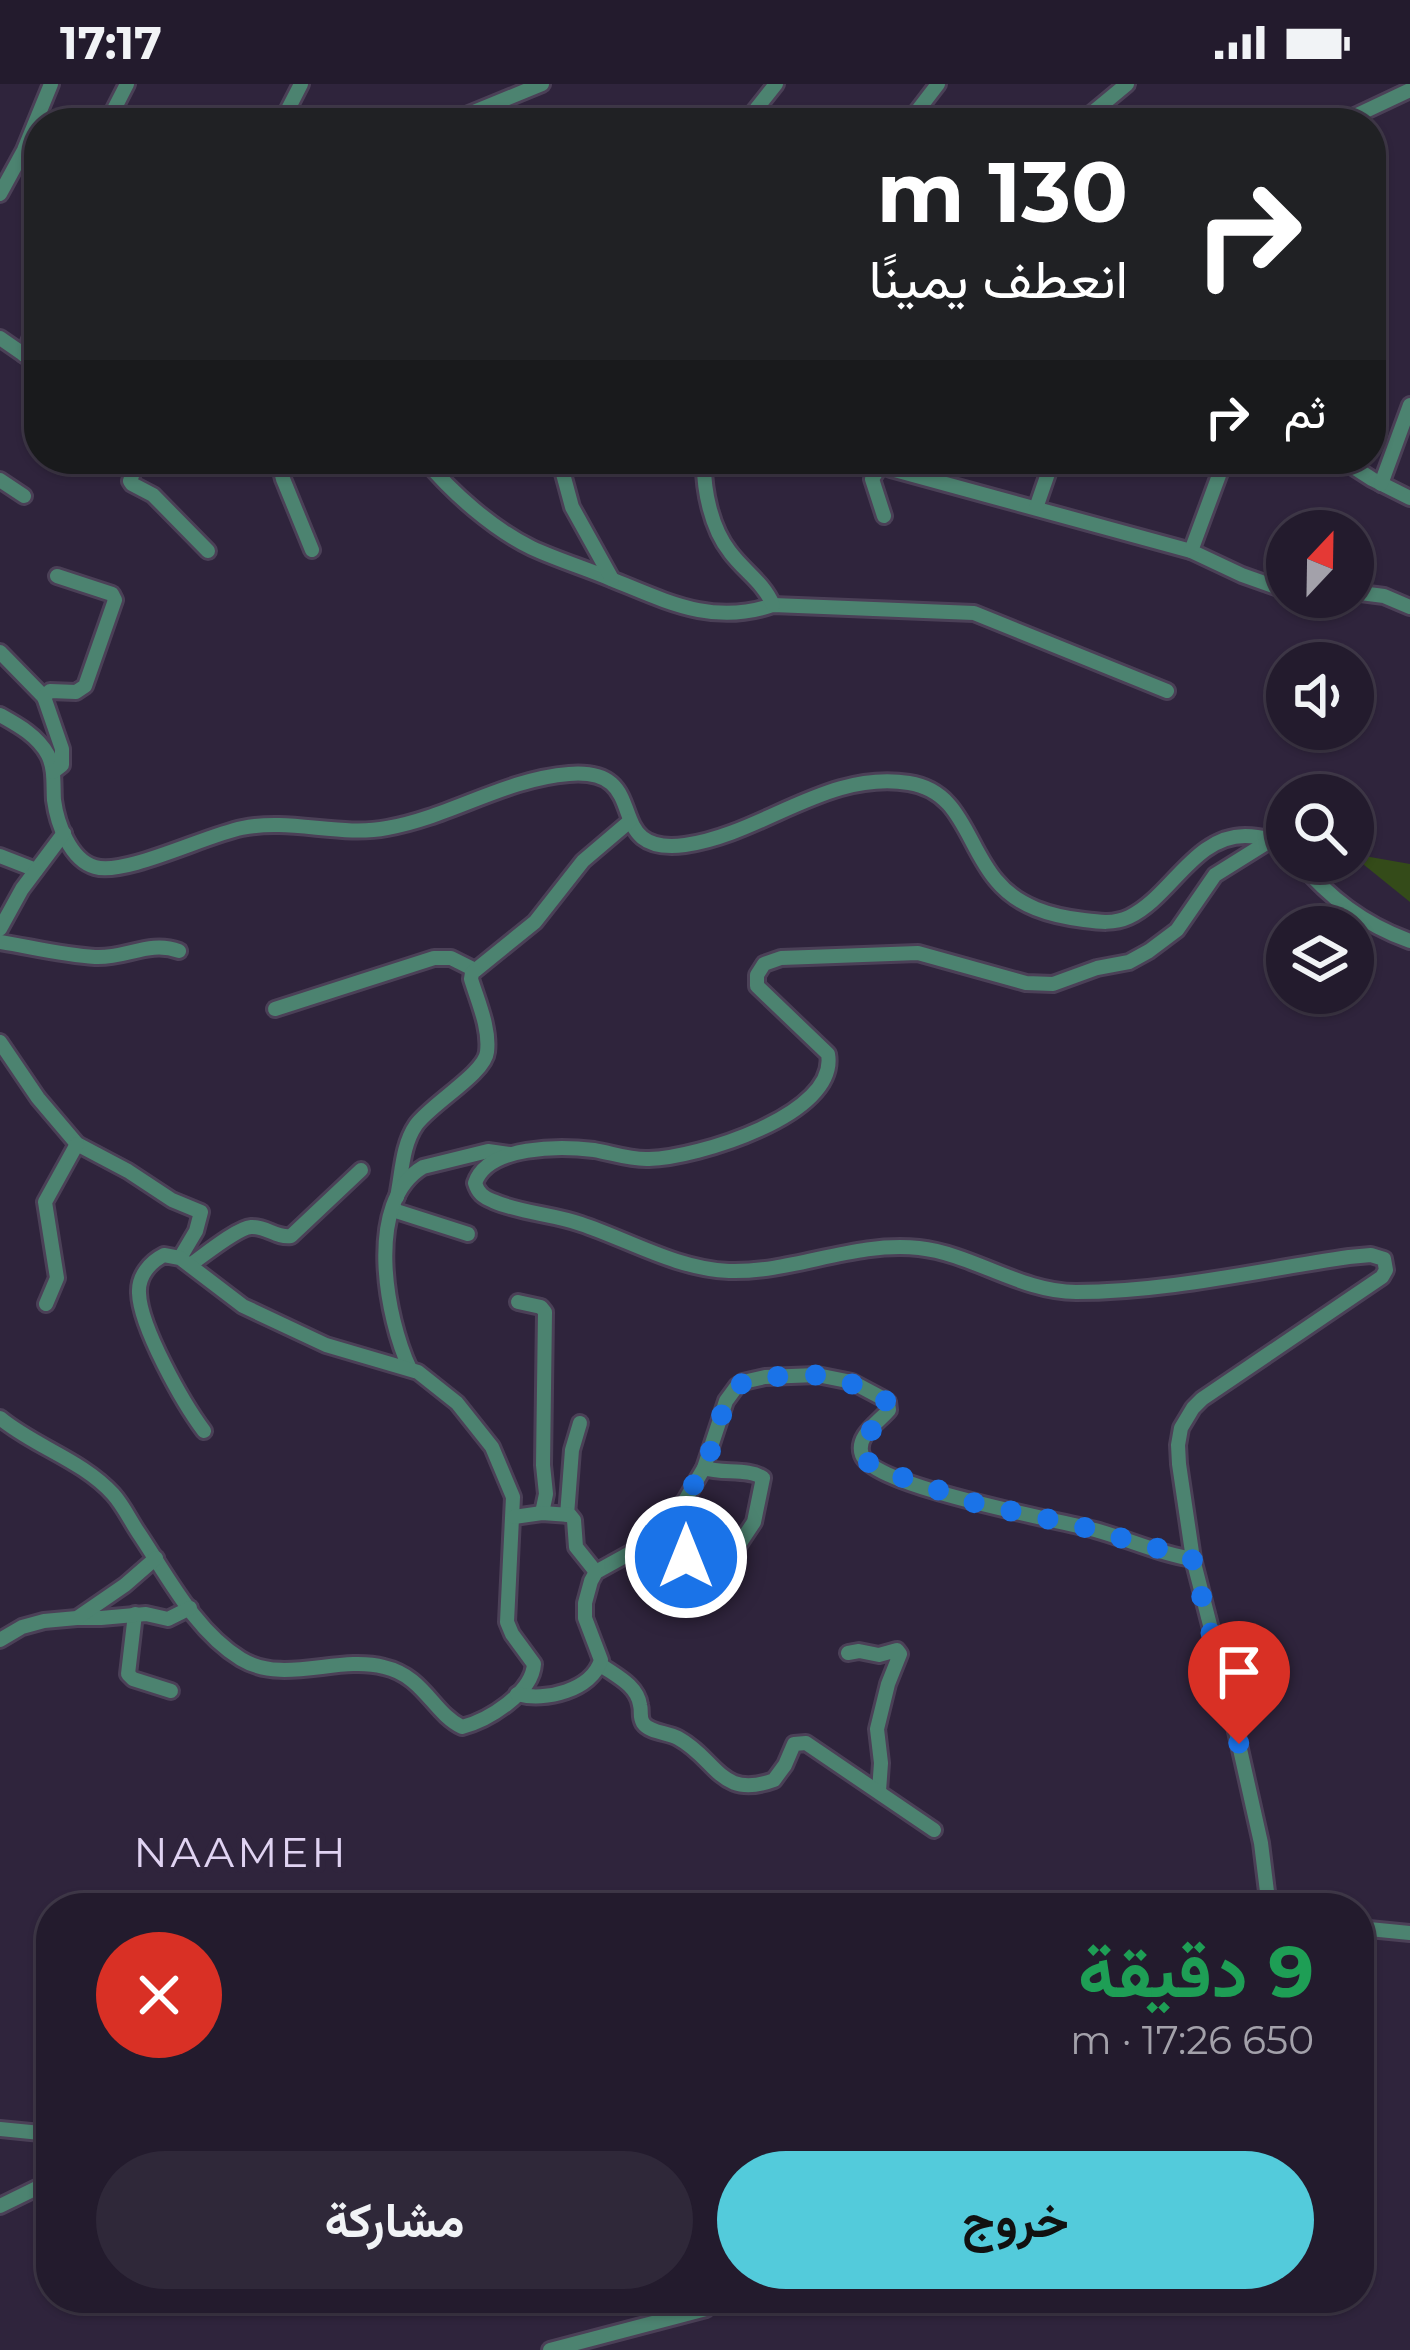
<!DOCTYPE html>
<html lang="ar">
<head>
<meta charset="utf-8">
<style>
  :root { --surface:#231b2d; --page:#2f2839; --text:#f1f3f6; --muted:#a3a1aa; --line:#403949; --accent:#53cbdb }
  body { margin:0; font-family:Montserrat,Vazirmatn,sans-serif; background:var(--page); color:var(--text); direction:rtl; height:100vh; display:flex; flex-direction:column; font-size:45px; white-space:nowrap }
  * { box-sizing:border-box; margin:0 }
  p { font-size:39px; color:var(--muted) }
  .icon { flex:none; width:66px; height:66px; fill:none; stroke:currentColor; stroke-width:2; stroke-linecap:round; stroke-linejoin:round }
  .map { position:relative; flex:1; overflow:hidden; direction:ltr }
  .panel { position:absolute; left:36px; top:1809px; width:1338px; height:420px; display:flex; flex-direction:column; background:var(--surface); border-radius:48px; box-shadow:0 3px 9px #0004,0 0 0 3px var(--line); direction:rtl }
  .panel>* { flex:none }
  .hud { position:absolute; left:24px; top:24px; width:1362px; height:366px; border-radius:48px; box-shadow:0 3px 9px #0004,0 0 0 3px var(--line); direction:rtl; background:#202124; color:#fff; overflow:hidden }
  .needle { width:78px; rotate:22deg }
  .tools { position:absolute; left:1266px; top:426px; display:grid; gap:24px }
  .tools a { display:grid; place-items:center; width:108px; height:108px; border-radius:50%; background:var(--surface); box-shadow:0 3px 9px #0004,0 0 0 3px var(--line); font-size:60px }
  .pin { position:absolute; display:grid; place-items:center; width:102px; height:102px; color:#fff; margin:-123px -51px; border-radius:50% 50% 50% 0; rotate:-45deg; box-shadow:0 0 12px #0007 }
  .pin .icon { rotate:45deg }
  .me { position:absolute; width:132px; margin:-66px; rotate:0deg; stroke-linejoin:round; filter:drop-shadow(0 0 9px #0008) }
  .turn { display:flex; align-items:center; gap:42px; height:252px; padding:0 60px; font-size:54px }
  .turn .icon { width:156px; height:156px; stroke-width:2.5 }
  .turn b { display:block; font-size:84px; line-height:102px }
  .then { display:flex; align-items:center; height:114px; padding:0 60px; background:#0003; gap:24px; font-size:45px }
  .round { display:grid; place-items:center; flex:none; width:126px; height:126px; border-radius:63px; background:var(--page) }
  .head { display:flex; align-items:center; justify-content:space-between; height:204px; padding:0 60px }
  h1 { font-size:72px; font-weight:700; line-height:90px; color:#1e9e55 }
  .cta { display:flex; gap:24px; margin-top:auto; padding:24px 60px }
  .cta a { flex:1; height:138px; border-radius:72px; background:var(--accent); color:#111; font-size:48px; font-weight:700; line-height:138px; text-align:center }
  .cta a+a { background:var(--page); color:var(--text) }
  .status { display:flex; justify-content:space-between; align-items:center; height:84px; padding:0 60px; background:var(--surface); direction:ltr }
  .status svg { height:33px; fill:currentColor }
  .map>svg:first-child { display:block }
  .green { fill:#344b19 }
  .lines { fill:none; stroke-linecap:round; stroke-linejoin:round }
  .minor-casing { stroke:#4b4057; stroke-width:20 }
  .minor { stroke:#4c8370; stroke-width:14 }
  .route { stroke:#1a73e8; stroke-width:21; stroke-dasharray:0 37.8 }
  .labels { text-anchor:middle; stroke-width:12; stroke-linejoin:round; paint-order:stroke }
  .quarter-label { font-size:42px; letter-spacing:3px; fill:#e0d3f2; stroke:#2f243c }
</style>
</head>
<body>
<div class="status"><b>17:17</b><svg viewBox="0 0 49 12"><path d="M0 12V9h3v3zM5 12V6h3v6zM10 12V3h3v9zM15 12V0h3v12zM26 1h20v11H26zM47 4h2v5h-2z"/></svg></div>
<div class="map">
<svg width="1410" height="2266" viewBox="0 0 1410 2266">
  <rect width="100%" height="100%" fill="#2f243c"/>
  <path class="green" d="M1353 770 1410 780V818L1353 772Z"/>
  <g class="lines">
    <g class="minor-casing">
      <g id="minor">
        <path d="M107 39 127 0"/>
        <path d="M281 39 301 0"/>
        <path d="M447 39 542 0"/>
        <path d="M745 39 776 0"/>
        <path d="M908 39 938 0"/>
        <path d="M1080 39 1127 0"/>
        <path d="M1340 39 1410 6"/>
        <path d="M0 110 24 66 51 0"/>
        <path d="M0 254 39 281"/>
        <path d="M24 271 39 232"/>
        <path d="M138 375 130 397 132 400 153 411 208 467"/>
        <path d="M278 375 283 395 312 466"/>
        <path d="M424 375C452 409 493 445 532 464 558 476 585 484 611 495 666 517 712 542 773 521L974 529 1167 607"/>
        <path d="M559 375 572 423 612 495"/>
        <path d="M704 375C703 405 711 444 730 468 744 487 764 499 773 521"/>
        <path d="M879 375 882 382 891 385 1191 467 1242 491 1287 507"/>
        <path d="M1341 375 1372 395 1410 414"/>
        <path d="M881 381 872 395 884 432"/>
        <path d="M0 396 24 412"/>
        <path d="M1381 400 1410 321"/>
        <path d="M1036 424 1053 375"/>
        <path d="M1191 467 1225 375"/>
        <path d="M1353 508 1384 512 1410 523"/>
        <path d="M0 568 44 613"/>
        <path d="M0 631C18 641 38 652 48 671 55 685 53 701 54 716 57 739 70 776 95 783 125 792 206 751 242 744 290 734 340 753 387 744 450 733 505 695 569 690 656 683 598 772 685 761 763 750 827 686 909 699 962 707 966 761 996 796 1018 823 1051 832 1084 836 1099 838 1114 840 1129 833 1171 813 1194 752 1245 752 1262 752 1274 756 1287 766"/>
        <path d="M53 688 62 681V665L44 613 50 607 76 608 85 602 115 516 112 510 57 492"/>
        <path d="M0 772 36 786"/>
        <path d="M1298 777C1330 814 1363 840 1410 857"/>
        <path d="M0 845 22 805 64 749"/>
        <path d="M0 858C31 863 63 871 95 873 125 875 149 856 179 867"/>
        <path d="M275 925 434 874H451L475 886"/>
        <path d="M0 958 38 1014 77 1060 128 1087 172 1116 201 1128 196 1147 180 1174"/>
        <path d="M397 1113C402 1089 402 1061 416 1041 431 1020 485 989 487 968 490 944 478 918 471 895L472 889 535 838 583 777 630 737"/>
        <path d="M393 1126 468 1150"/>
        <path d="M190 1181C203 1172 237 1144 251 1143 266 1142 276 1154 291 1152L361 1086"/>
        <path d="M518 1218 541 1223 545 1228 543 1381 546 1410 542 1429"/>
        <path d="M46 1220 57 1194 45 1118 77 1060"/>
        <path d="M410 1285C386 1234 364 1118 423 1083L488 1067 510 1070"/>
        <path d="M0 1334C35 1363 82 1376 113 1410 123 1421 130 1436 138 1448 167 1491 195 1547 241 1575 284 1601 338 1571 384 1583 424 1592 433 1629 462 1643 489 1636 532 1609 534 1580L512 1550 507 1538 513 1413 492 1363 457 1319 418 1288 326 1261 243 1222 180 1174 164 1171C150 1178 138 1192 139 1209 140 1243 183 1319 204 1347"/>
        <path d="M684 1418 688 1427 686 1479 694 1485 725 1494 729 1492 736 1465 754 1438 763 1394C749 1384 722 1390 704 1384"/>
        <path d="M567 1431 572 1366 580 1339"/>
        <path d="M514 1433 542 1429 570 1431 574 1436 576 1463 596 1488"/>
        <path d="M135 1530 128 1590 133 1595 171 1607"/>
        <path d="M77 1534H101L146 1530 168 1535 190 1524"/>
        <path d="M0 1556 22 1543 44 1537 77 1534 125 1501 156 1474"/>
        <path d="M848 1569 859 1567 879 1571 897 1566 900 1570 888 1600 877 1645 881 1679 879 1707"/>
        <path d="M601 1581C616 1592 637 1601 640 1621 642 1628 639 1632 643 1639 650 1649 667 1648 678 1654 717 1675 720 1716 774 1696L785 1681 794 1660 806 1659 934 1746"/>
        <path d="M517 1610C545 1618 592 1606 601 1576L585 1534V1519L591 1497 596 1488 634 1467 684 1418 704 1384 726 1317 737 1302 743 1298 765 1293 817 1291 852 1298 884 1315 888 1318 889 1326C879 1338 855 1352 862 1371 874 1403 1058 1436 1095 1446 1128 1455 1159 1470 1193 1475"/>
        <path d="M1269 1824 1261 1759 1227 1607 1193 1475 1179 1380 1178 1361 1181 1344 1193 1324 1202 1315 1382 1193 1386 1186 1384 1175 1371 1171 1349 1173C1259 1186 1168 1208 1076 1208 1021 1208 973 1170 919 1164 854 1157 793 1189 729 1187 677 1185 629 1156 581 1140 553 1130 520 1129 493 1117 483 1113 478 1109 475 1099 488 1061 561 1062 594 1066 612 1069 630 1076 649 1075 696 1074 839 1031 828 970L757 902V891L764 880 781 874 918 869 1026 899 1053 900 1097 884 1129 878 1149 867 1177 846 1215 791 1271 756"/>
        <path d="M1359 1844 1410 1849"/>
        <path d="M0 2045 51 2050"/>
        <path d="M0 2122 51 2097"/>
        <path d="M550 2266 706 2225"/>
      </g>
    </g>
    <use href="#minor" class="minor"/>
  </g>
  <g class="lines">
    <path class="route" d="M686 1473 688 1426 684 1418 708 1375 726 1317 743 1298 765 1293 817 1291 860 1302 884 1315 890 1322 886 1330 862 1357 864 1375 876 1384 978 1420 1072 1440 1192 1474 1239 1660"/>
  </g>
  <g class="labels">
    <g class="quarter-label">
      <text x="241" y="1783">NAAMEH</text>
    </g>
  </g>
</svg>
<div class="tools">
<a><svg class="needle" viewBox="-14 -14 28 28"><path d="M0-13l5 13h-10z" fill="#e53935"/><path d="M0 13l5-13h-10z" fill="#a3a1aa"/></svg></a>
<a><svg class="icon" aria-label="sound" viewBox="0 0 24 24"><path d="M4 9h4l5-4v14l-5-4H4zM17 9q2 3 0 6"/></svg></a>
<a><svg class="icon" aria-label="search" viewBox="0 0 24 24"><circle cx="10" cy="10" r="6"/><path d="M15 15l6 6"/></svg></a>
<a><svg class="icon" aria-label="layers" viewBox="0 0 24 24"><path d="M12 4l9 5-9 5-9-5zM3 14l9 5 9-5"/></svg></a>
</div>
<div class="pin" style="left:1239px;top:1660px;background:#d93025"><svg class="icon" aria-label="arrive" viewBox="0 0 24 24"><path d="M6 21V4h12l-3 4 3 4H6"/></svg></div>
<svg class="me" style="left:686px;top:1473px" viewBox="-20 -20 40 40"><circle r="17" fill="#1a73e8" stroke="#fff" stroke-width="3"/><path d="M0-11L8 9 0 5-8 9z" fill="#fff"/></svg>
<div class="hud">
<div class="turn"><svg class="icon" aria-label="right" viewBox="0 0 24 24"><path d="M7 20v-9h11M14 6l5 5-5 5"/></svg><div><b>130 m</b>انعطف يمينًا</div></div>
<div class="then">ثم<svg class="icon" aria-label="right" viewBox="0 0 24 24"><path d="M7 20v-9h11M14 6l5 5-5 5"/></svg></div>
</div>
<section class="panel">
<div class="head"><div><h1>9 دقيقة</h1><p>650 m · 17:26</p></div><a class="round" style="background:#d93025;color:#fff"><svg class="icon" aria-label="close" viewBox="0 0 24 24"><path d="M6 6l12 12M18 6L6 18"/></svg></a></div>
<div class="cta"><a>خروج</a><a>مشاركة</a></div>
</section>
</div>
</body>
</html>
